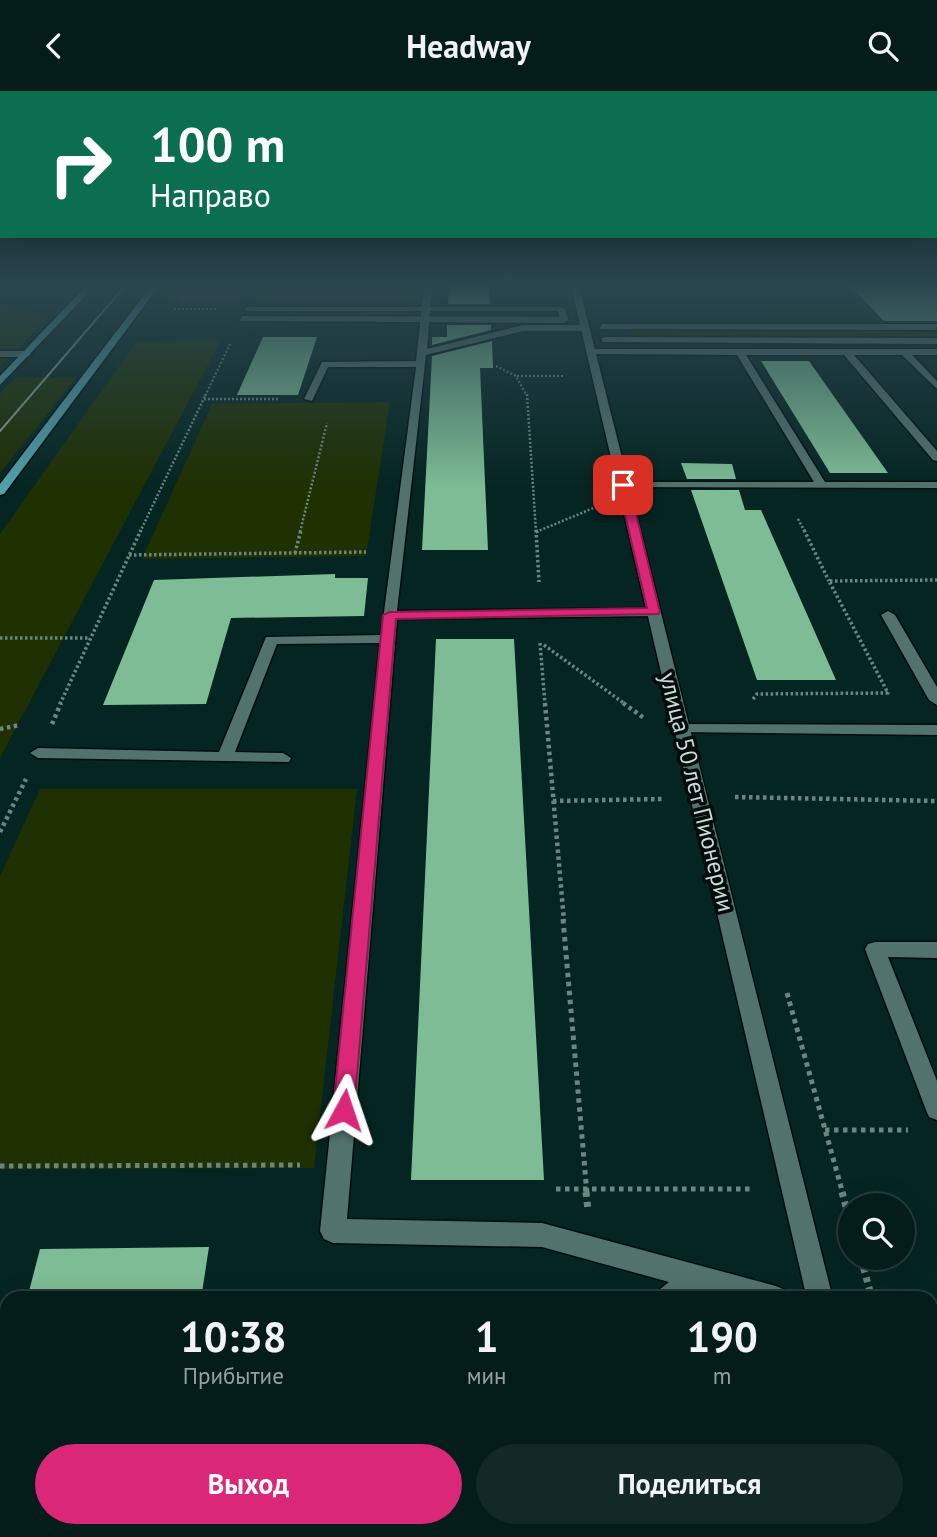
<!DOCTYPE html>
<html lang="ru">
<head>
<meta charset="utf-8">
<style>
  :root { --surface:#041c1a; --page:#122927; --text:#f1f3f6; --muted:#97a1a2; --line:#253a39; --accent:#db2777 }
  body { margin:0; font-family:"PT Sans",sans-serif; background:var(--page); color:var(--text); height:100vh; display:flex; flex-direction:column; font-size:26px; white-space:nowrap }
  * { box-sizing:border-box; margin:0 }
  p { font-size:23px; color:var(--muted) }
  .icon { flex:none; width:38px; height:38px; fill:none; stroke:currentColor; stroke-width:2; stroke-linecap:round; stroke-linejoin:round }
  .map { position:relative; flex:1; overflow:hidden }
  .drawer { position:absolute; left:0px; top:1200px; width:938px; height:247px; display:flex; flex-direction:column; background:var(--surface); border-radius:21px 21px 0 0; box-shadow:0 7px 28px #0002,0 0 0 2px var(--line) }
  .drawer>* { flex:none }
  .top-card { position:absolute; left:0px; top:0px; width:938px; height:147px; box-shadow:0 7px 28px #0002,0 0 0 2px var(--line); background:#0b6e4f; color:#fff; overflow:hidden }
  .tools { position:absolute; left:838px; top:1102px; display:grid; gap:14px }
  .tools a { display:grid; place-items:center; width:77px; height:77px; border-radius:50%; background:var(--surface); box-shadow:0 7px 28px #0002,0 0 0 2px var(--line); font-size:35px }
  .pin { position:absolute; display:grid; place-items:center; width:60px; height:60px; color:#fff; margin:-30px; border-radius:14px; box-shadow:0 4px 10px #0006 }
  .me { position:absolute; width:77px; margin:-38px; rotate:5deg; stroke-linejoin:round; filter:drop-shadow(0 0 5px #0008) }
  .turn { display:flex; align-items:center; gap:24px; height:147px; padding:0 35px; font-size:32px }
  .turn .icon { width:91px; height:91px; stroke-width:2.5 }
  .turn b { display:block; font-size:49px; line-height:60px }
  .eta { display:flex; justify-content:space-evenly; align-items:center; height:119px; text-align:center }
  .eta b { font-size:42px; font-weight:700; line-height:49px }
  .cta { display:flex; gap:14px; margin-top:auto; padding:14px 35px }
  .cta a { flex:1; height:80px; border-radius:42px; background:var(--accent); color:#fff; font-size:28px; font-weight:700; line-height:80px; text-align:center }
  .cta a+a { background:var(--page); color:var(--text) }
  header { display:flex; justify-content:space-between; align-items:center; height:91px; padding:0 35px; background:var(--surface); font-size:32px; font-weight:700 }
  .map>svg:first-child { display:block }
  .green { fill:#1f3001 }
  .building { fill:#7ebc95 }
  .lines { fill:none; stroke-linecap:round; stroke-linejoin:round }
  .lane-casing { stroke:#000d0b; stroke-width:3 }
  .street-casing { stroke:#000d0b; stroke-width:3 }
  .secondary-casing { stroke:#000d0b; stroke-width:3 }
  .primary-casing { stroke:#000d0b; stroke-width:3 }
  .path-far5 { stroke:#6c8581; stroke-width:2; stroke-dasharray:2 2; stroke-linecap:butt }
  .path-far4 { stroke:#6c8581; stroke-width:2.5; stroke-dasharray:2 2; stroke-linecap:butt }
  .path-far3 { stroke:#6c8581; stroke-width:3.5; stroke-dasharray:2.5 2.5; stroke-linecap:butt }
  .path-far2 { stroke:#6c8581; stroke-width:4.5; stroke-dasharray:3.5 3.5; stroke-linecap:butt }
  .path-far1 { stroke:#6c8581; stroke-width:5; stroke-dasharray:4.5 4.5; stroke-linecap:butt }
  .path { stroke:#6c8581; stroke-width:7; stroke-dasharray:5 5; stroke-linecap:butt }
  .lane { fill:#52726d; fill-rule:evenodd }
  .street { fill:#52726d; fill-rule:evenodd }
  .secondary { fill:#52726d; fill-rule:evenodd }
  .primary { fill:#51a0aa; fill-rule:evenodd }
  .tram { stroke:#899f9c; stroke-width:2 }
  .route { fill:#db2777; stroke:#8e194d; stroke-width:2 }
  .labels { text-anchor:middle; stroke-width:7; stroke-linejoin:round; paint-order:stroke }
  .street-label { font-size:24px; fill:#c9dbd7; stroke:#020c0a }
</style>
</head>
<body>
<header><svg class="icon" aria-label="back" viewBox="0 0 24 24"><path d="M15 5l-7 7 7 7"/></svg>Headway<svg class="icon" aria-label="search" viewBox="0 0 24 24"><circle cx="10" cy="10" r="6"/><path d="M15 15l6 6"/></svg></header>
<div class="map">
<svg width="937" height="1446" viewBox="0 0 937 1446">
  <rect width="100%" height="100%" fill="#052522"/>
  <g class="green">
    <path d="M177 195H246L237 214 163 215Z"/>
    <path d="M268 195H414L412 218H256Z"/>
    <path d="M0 213 51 224 0 276Z"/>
    <path d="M299 221H410L409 226H296Z"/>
    <path d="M937 239V246H634L631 240Z"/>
    <path d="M221 249 0 667V443L137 250Z"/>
    <path d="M15 287H76L0 382V303Z"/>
    <path d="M390 311 366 465 142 468 212 313Z"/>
    <path d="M40 698H357L314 1077 0 1078V785Z"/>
  </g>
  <g class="building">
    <path d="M449 195H489L490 213H448Z"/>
    <path d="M850 195H937V230H884Z"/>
    <path d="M447 234H491V239L432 254V246H447Z"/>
    <path d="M263 246H317L298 304H237Z"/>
    <path d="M492 250 493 277H480L488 459H422L432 265Z"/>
    <path d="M761 270H809L888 382H830Z"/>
    <path d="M681 372 732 373 736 388H687Z"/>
    <path d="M691 399H739L745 419H761L836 589H757Z"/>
    <path d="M335 483V487H368L364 525 231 527 206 613 103 614 154 489Z"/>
    <path d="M436 548H514L544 1089H411Z"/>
    <path d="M209 1156 201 1208H27L40 1158Z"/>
  </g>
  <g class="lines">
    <g class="lane-casing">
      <g id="lane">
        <path d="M424 195H432L427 258 523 234H585L589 237 585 240H523L426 264 397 520 654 517 661 521 654 525 397 528 347 1128 542 1132 776 1195 785 1199 789 1208H727L700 1200 690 1208H655L659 1199 669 1191 542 1156 333 1152 324 1148 320 1140 380 552 277 553 235 661 283 662 291 667 289 671 38 667 30 662 38 657 219 661 266 546 381 544 416 276H328L312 310 304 308 322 271 416 270Z"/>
        <path d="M591 258H937V264H912L937 290V298L902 264H854L937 360V370L933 369 844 264H746L825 391H937V397L619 396 617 394 623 391H814L737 264 588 263V259Z"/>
        <path d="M0 260H27L31 263 27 266H0Z"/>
        <path d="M888 520 895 524 937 596V614L929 609 881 524Z"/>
        <path d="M682 633 937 634V644L676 641 674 638Z"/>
        <path d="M875 851H937V867L888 866 937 990V1029L929 1026 926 1019 865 858 868 853Z"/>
        <path d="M44 1440H74L72 1446H42Z"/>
      </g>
    </g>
    <g class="street-casing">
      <g id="street">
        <path d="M571 195H579L833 1208H807Z"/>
        <path d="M244 216H561L565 218 568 229 564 232 239 230 242 225 559 226 558 220H247Z"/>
        <path d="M602 233H937V239L599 238Z"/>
        <path d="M605 246 937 247V253L602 251V247Z"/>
        <path d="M861 1440H891L892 1446H862Z"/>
      </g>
    </g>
    <g class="secondary-casing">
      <path id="secondary" d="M0 195H7L3 197Z"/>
    </g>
    <g class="primary-casing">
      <g id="primary">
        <path d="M86 195H95L0 294V285Z"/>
        <path d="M151 195H159L4 403 0 404V393Z"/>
      </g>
    </g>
    <g class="path-far5">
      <path d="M181 206 213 195"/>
      <path d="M174 218H218"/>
      <path d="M496 275 516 285 527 305"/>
      <path d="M517 285H564"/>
      <path d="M205 305 231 251"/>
    </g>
    <g class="path-far4">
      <path d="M527 303 536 441"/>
      <path d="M204 308H280"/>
      <path d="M798 428 805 441"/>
      <path d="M140 441 206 303"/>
      <path d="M300 441 327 332"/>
      <path d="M536 441 596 416"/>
    </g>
    <g class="path-far3">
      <path d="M536 439 539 491"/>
      <path d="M804 439 829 490"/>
      <path d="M536 441 540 439"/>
      <path d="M295 462 301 439"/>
      <path d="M129 464 366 461"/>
      <path d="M0 547H89"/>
      <path d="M540 552 545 613"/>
      <path d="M544 554 625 613"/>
      <path d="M753 608 757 603 888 602 829 490 937 489"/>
      <path d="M60 613 141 439"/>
    </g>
    <g class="path-far2">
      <path d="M545 612 564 830"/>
      <path d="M623 612 644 627"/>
      <path d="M52 633 61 612"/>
      <path d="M0 638 20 634"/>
      <path d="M735 706 937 710"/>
      <path d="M553 710 663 708"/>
      <path d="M0 741 26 688"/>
    </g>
    <g class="path-far1">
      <path d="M563 828 587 1103"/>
      <path d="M787 902 843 1103"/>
      <path d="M825 1039H908"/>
      <path d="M0 1075 300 1074"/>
      <path d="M556 1098H754"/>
    </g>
    <g class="path">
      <path d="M586 1101 588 1119"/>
      <path d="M842 1101 850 1130"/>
      <path d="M861 1167 872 1208"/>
      <path d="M931 1410 937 1411"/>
      <path d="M931 1422 937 1443"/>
      <path d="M753 1440 754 1446"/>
    </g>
    <use href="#lane" class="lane"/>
    <use href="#street" class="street"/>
    <use href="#secondary" class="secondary"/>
    <use href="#primary" class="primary"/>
    <path class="tram" d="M0 340 125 195"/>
  </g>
  <linearGradient id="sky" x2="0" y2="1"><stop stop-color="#031413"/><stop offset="0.49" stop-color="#2a464f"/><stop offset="1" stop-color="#2a464f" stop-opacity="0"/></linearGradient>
  <rect width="937" height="398" fill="url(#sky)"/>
  <path class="route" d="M623 391 629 394 660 521 658 523 396 528 354 1019 351 1025 344 1028 336 1025 333 1019 383 524 390 521 647 517 618 394Z"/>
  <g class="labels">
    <g class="street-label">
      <text transform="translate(697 701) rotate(76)" y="8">улица 50 лет Пионерии</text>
    </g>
  </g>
</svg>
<div class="tools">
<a><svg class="icon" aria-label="search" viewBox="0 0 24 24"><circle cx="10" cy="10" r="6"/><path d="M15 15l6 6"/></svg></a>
</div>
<div class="pin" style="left:623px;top:394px;background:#d93025"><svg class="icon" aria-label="arrive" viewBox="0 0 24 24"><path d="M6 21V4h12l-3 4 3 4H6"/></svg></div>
<svg class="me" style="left:344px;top:1019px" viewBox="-20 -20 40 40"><path d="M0-17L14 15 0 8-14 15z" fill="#db2777" stroke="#fff" stroke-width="4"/></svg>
<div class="top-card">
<div class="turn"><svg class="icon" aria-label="right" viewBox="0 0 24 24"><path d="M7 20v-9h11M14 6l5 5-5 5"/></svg><div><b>100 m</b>Направо</div></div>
</div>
<section class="drawer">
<div class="eta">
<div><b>10:38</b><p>Прибытие</p></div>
<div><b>1</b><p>мин</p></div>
<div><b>190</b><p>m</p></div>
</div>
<div class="cta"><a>Выход</a><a>Поделиться</a></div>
</section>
</div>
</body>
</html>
